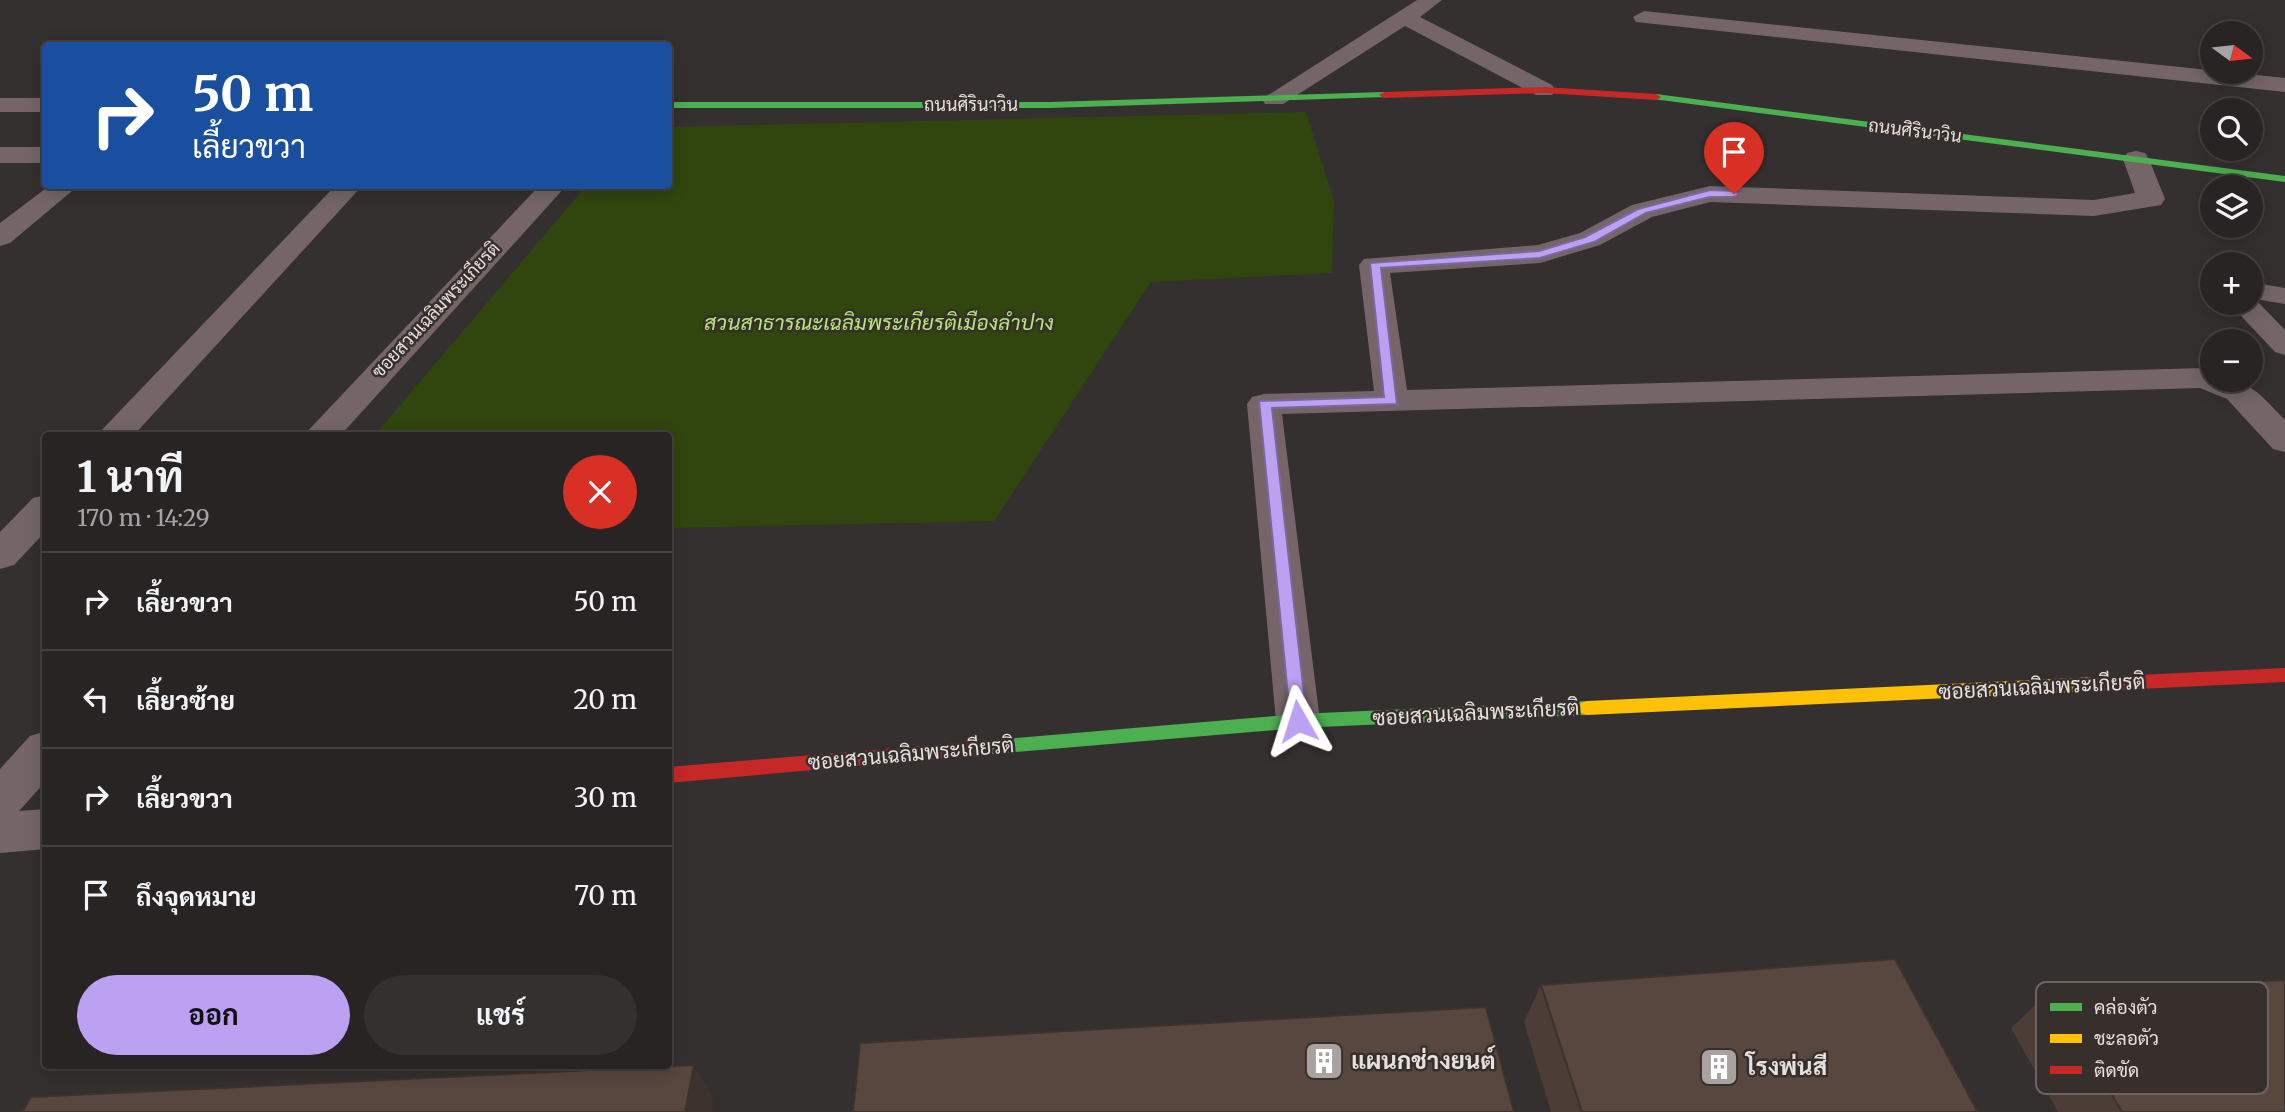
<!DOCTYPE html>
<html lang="th">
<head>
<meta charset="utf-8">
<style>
  :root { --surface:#272423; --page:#333030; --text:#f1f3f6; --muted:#a4a4a6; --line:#434141; --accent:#bca0f2 }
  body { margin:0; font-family:Merriweather,Sarabun,serif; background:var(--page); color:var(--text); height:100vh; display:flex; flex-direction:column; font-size:26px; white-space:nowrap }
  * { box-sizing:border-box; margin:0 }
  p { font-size:23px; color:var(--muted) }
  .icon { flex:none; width:38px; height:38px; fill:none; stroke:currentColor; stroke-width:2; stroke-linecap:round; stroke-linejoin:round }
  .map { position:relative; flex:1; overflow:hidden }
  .sheet { position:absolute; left:42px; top:432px; width:630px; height:637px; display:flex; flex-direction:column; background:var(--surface); border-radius:7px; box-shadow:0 4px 18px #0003,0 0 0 2px var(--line) }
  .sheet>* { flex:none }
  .banner { position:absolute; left:42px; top:42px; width:630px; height:147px; border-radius:7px; box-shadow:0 4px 18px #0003,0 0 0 2px var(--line); background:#1a4fa0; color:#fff; overflow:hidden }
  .needle { width:46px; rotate:105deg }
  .buttons { position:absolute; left:2200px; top:21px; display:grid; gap:14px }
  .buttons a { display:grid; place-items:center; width:63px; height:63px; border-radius:50%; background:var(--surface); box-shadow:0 4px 18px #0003,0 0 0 2px var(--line); font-size:35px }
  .pin { position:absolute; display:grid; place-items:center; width:60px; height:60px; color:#fff; margin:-72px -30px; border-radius:50% 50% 50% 0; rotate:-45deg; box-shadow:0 0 7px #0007 }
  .pin .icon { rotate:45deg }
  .me { position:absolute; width:77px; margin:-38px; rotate:354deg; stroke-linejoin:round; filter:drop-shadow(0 0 5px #0008) }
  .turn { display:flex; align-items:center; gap:24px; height:147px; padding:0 35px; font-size:32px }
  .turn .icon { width:91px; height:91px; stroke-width:2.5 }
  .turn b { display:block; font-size:49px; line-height:60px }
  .round { display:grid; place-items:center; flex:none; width:74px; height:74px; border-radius:37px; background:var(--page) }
  .headline { display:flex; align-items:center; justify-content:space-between; height:119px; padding:0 35px }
  h1 { font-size:42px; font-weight:700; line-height:52px }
  .primary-button { display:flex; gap:14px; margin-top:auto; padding:14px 35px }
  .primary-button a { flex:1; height:80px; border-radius:42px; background:var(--accent); color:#111; font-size:28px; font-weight:700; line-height:80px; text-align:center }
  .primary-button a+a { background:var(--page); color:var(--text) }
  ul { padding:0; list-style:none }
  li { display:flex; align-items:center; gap:21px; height:98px; padding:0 35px; border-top:2px solid var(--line) }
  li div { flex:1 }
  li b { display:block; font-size:26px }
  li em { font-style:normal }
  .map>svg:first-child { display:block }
  .green { fill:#31450e }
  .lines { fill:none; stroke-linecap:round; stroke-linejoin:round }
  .lane { fill:#756569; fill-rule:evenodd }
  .street { fill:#756569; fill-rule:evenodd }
  .fast { fill:#4caf50; fill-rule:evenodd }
  .slow { fill:#ffc107; fill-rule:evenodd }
  .jam { fill:#c62828; fill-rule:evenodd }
  .wall { fill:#4c3d36 }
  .shaded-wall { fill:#3e322c }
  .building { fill:#58473f; stroke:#3e322c; stroke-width:2 }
  .route { fill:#bca0f2; stroke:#7a689d; stroke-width:2 }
  .labels { text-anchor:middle; stroke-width:5; stroke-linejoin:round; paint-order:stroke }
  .far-street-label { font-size:18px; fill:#e6e1df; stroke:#372f2c }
  .park-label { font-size:21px; font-style:italic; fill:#b5e877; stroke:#372f2c }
  .street-label { font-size:21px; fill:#e6e1df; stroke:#372f2c }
  .near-poi-label { font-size:24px; font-weight:bold; fill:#e6e1df; stroke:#372f2c; text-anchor:start }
  .key { fill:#372f2c; stroke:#6c6462; stroke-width:2 }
  .key-label { font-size:19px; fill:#e6e1df }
</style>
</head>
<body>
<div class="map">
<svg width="2285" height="1112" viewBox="0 0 2285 1112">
  <rect width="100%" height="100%" fill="#34302f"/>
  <path class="green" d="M1306 112 1334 201 1332 273 1151 282 994 521 669 528 668 436H374L586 186H668L669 127Z"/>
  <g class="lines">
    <path class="lane" d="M2250 282 2285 288V304L2255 299 2285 330V355L2275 352 2229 303H2250Z"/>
    <g class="street">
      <path d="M1417 0H1442L1420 17 1552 85 1556 90 1552 95H1536L1405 26 1283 104H1265L1262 99Z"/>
      <path d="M1644 11 2285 78V92L1636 22 1633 17Z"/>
      <rect x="0" y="98" width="46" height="14"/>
      <rect x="0" y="147" width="46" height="16"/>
      <path d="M2136 151 2145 153 2149 159 2165 199 2161 205 2094 216 1710 202 1652 217 1600 245 1540 263 1390 273 1407 390 2204 368 2212 370V380C2253 380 2258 393 2285 420V452L2273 449 2227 399 2200 388 1282 414 1320 721 1313 733 1298 738 1283 733 1276 721 1247 404 1252 397 1264 394 1374 391 1359 265 1364 259 1538 245 1580 233 1632 205 1710 186 2094 200 2135 193 2123 159 2127 153Z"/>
      <path d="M49 186H78L10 243 0 246V223Z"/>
      <path d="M335 186H362L133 436H96Z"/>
      <path d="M539 186H566L340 436H303Z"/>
      <path d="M46 495V531L14 565 0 569V532L33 498Z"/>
      <path d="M46 731V781L19 811 46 809V849L0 853V769L30 736Z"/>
    </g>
    <g class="fast">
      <path d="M1384 92 1389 95 1387 97 1050 108H668V102H1050Z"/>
      <path d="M1656 94 2285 176V182L1653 99V95Z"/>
      <path d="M1587 701 1593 703 1596 708 1593 713 1587 715 1298 728 980 755 974 753 971 748 974 743 980 741 1298 714Z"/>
    </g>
    <path class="slow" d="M2096 677 2102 679 2105 684 2102 689 2096 691 1587 715 1581 713 1578 708 1581 703 1587 701Z"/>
    <g class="jam">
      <path d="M1544 87 1656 94 1661 97 1656 100 1544 93 1384 98 1379 95 1384 92Z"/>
      <path d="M2285 668V682L2096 691 2090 689 2087 684 2090 679 2096 677Z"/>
      <path d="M980 741 986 743 989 748 986 753 980 755 668 783V767Z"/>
    </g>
  </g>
  <g class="wall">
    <path d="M1541 985 1978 1112H1551L1524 1022Z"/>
    <path d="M2050 991 2285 1112H2058L2011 1028Z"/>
  </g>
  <path class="shaded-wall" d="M694 1065 714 1100 712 1112H685Z"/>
  <g class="building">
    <path d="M1895 959 1978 1112H1582L1541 985Z"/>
    <path d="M2285 980V1112H2122L2050 991Z"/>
    <path d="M1486 1007 1514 1112H853L860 1043Z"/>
    <path d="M694 1065 685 1112H22L31 1097Z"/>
  </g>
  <path class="route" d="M1710 190 1734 191 1740 194 1734 197H1710L1646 213 1594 242 1540 258 1381 268 1397 404 1272 408 1307 721 1304 726H1291L1259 401 1384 397 1370 263 1539 251 1585 237 1638 209Z"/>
  <defs>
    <g id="building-square" transform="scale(2.0125)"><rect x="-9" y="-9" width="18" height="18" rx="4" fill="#a8a3a1" stroke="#372f2c"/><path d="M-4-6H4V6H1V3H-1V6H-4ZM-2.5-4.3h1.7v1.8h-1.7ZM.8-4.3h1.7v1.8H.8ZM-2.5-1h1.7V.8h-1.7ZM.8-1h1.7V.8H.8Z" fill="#fff"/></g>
  </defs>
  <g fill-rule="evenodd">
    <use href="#building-square" x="1324" y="1061"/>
    <use href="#building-square" x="1719" y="1067"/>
  </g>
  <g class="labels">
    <g class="far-street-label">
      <text x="971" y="111">ถนนศิรินาวิน</text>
      <text transform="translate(1915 131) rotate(7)" y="6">ถนนศิรินาวิน</text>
      <text transform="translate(436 310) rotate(-47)" y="6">ซอยสวนเฉลิมพระเกียรติ</text>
    </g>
    <g class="park-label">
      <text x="879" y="330">สวนสาธารณะเฉลิมพระเกียรติเมืองลำปาง</text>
    </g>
    <g class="street-label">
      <text transform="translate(2042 687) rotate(-3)" y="7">ซอยสวนเฉลิมพระเกียรติ</text>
      <text transform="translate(1476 713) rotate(-3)" y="7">ซอยสวนเฉลิมพระเกียรติ</text>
      <text transform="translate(911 754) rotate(-5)" y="7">ซอยสวนเฉลิมพระเกียรติ</text>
    </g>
    <g class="near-poi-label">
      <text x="1351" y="1069">แผนกช่างยนต์</text>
      <text x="1746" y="1075">โรงพ่นสี</text>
    </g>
  </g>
  <rect x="2036" y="982" width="232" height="112" rx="10" class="key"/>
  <rect x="2050" y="1003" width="32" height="8" fill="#4caf50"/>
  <rect x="2050" y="1034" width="32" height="9" fill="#ffc107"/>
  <rect x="2050" y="1066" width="32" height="8" fill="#c62828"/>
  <g class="key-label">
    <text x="2094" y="1014">คล่องตัว</text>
    <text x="2094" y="1045">ชะลอตัว</text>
    <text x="2094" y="1077">ติดขัด</text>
  </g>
</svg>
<div class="buttons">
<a><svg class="needle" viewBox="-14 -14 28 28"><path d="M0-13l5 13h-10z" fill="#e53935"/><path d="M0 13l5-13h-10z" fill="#a4a4a6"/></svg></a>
<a><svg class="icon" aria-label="search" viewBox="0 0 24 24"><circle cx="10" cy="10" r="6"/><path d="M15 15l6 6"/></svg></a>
<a><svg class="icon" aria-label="layers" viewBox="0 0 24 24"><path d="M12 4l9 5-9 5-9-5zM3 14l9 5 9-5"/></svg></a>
<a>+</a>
<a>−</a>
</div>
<div class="pin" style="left:1734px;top:194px;background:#d93025"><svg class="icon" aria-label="arrive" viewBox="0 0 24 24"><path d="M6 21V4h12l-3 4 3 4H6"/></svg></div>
<svg class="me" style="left:1298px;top:721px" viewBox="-20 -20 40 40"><path d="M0-17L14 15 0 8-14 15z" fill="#bca0f2" stroke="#fff" stroke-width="4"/></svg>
<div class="banner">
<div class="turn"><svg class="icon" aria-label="right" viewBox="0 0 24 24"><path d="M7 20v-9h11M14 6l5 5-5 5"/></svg><div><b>50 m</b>เลี้ยวขวา</div></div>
</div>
<section class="sheet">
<div class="headline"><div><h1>1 นาที</h1><p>170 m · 14:29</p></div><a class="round" style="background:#d93025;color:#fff"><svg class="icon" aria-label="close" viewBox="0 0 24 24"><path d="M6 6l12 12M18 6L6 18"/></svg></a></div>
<ul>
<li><svg class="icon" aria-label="right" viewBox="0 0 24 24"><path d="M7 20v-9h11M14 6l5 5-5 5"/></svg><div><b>เลี้ยวขวา</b></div><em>50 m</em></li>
<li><svg class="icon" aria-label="left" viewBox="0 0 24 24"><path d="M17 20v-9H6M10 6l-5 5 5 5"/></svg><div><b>เลี้ยวซ้าย</b></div><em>20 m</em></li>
<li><svg class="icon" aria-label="right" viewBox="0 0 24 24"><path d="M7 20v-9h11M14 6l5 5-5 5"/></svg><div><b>เลี้ยวขวา</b></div><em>30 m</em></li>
<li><svg class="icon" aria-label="arrive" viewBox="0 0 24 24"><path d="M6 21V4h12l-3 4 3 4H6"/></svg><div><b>ถึงจุดหมาย</b></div><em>70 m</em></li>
</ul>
<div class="primary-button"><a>ออก</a><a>แชร์</a></div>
</section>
</div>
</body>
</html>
